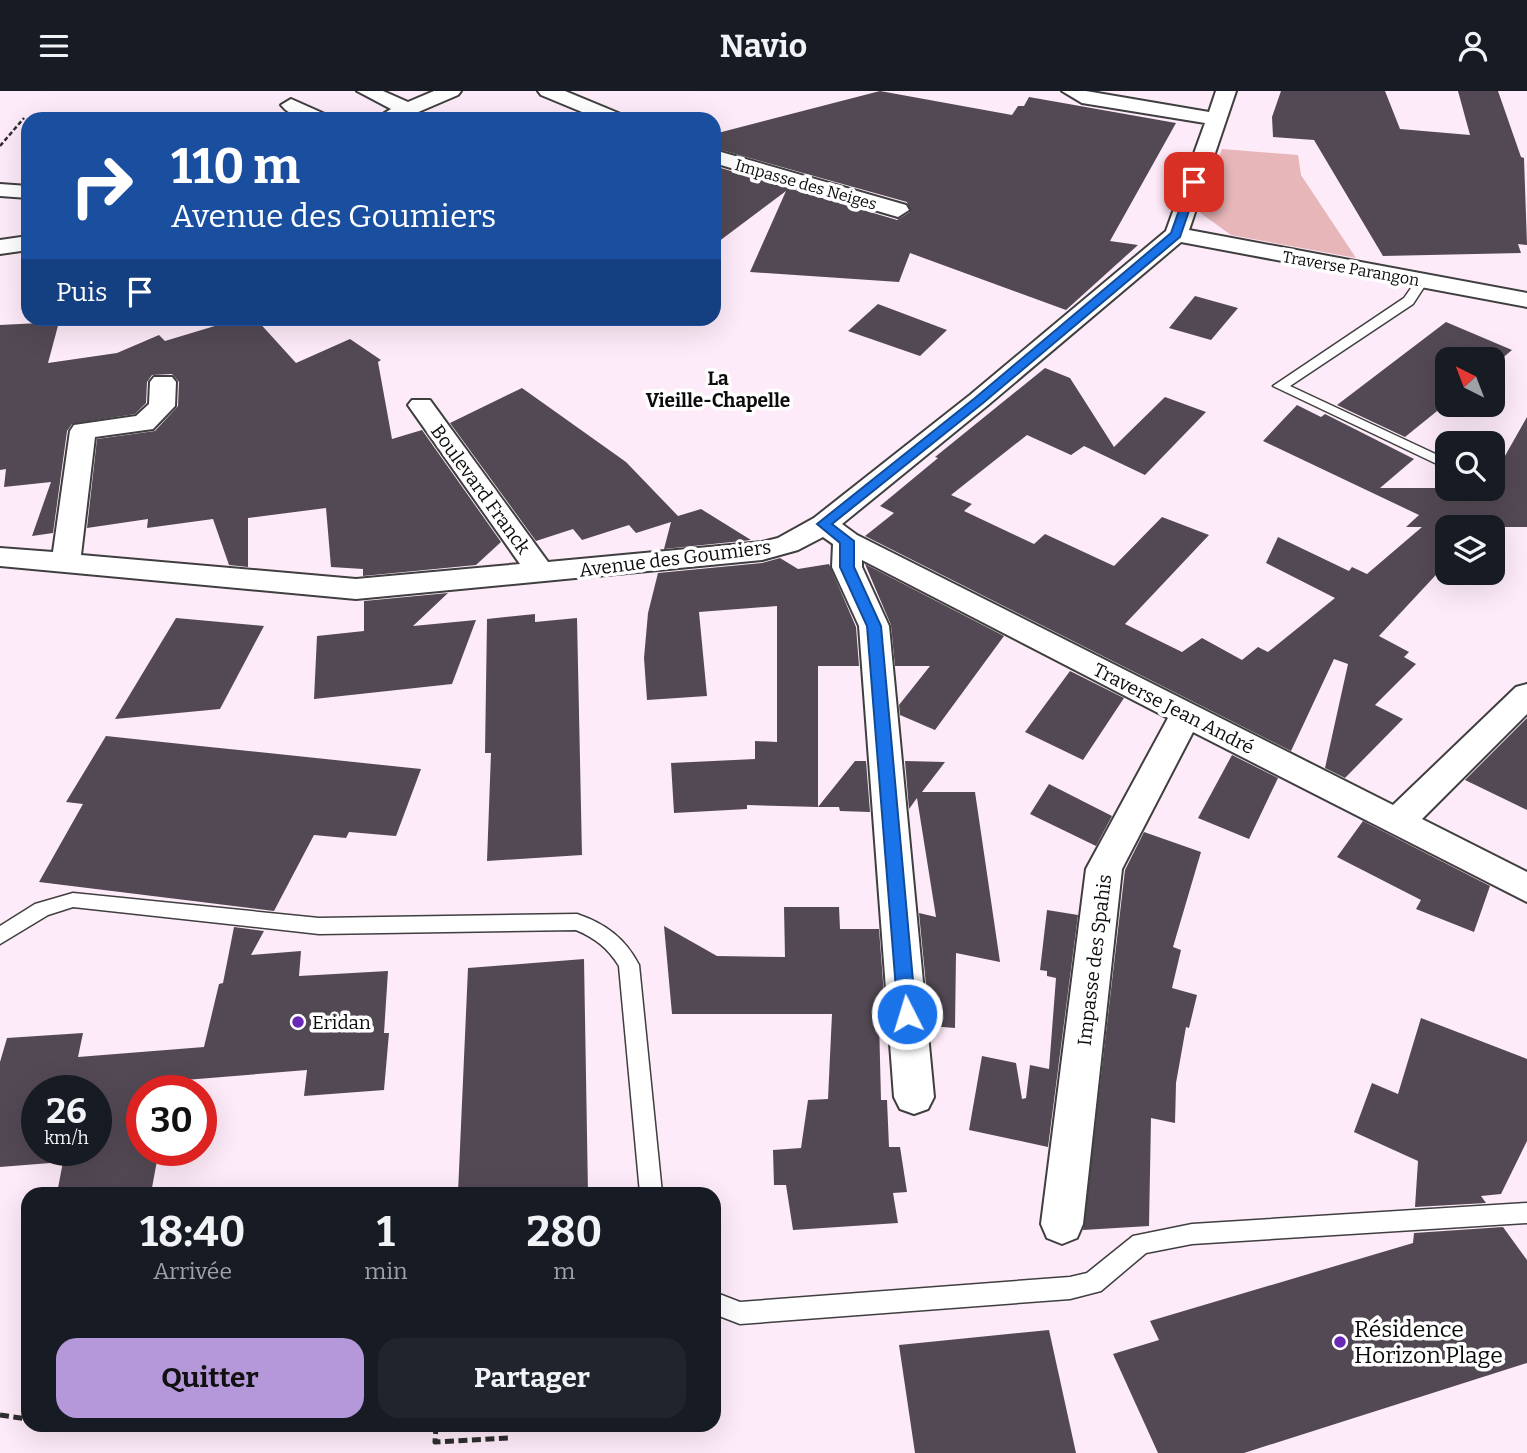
<!DOCTYPE html>
<html lang="fr">
<head>
<meta charset="utf-8">
<style>
  :root { --surface:#171b24; --page:#20242c; --text:#f1f3f6; --muted:#9ea1a6; --accent:#b498da }
  body { margin:0; font-family:Bitter,serif; background:var(--page); color:var(--text); height:100vh; display:flex; flex-direction:column; font-size:26px; white-space:nowrap }
  * { box-sizing:border-box; margin:0 }
  p { font-size:23px; color:var(--muted) }
  .icon { flex:none; width:38px; height:38px; fill:none; stroke:currentColor; stroke-width:2; stroke-linecap:round; stroke-linejoin:round }
  .map { position:relative; flex:1; overflow:hidden }
  .details { position:absolute; left:21px; top:1096px; width:700px; height:245px; display:flex; flex-direction:column; background:var(--surface); border-radius:21px; box-shadow:0 7px 28px #0002 }
  .details>* { flex:none }
  .banner { position:absolute; left:21px; top:21px; width:700px; height:214px; border-radius:21px; box-shadow:0 7px 28px #0002; background:#1a4fa0; color:#fff; overflow:hidden }
  .needle { width:46px; rotate:318deg }
  .buttons { position:absolute; left:1435px; top:256px; display:grid; gap:14px }
  .buttons a { display:grid; place-items:center; width:70px; height:70px; border-radius:14px; background:var(--surface); box-shadow:0 7px 28px #0002; font-size:35px }
  .speed { position:absolute; left:21px; top:984px; display:flex; gap:14px; font-size:35px; font-weight:700; text-align:center }
  .speed>* { display:grid; place-content:center; width:91px; height:91px; border-radius:50%; background:var(--surface); box-shadow:0 7px 28px #0002; line-height:1 }
  .speed small { font-size:18px; font-weight:400 }
  .speed .limit { border:10px solid #d22; background:#fff; color:#111 }
  .pin { position:absolute; display:grid; place-items:center; width:60px; height:60px; color:#fff; margin:-30px; border-radius:14px; box-shadow:0 4px 10px #0006 }
  .me { position:absolute; width:77px; margin:-38px; rotate:355deg; stroke-linejoin:round; filter:drop-shadow(0 0 5px #0008) }
  .turn { display:flex; align-items:center; gap:24px; height:147px; padding:0 35px; font-size:32px }
  .turn .icon { width:91px; height:91px; stroke-width:2.5 }
  .turn b { display:block; font-size:49px; line-height:60px }
  .then { display:flex; align-items:center; height:66px; padding:0 35px; background:#0003; gap:14px; font-size:26px }
  .eta { display:flex; justify-content:space-evenly; align-items:center; height:119px; text-align:center }
  .eta b { font-size:42px; font-weight:700; line-height:49px }
  .action { display:flex; gap:14px; margin-top:auto; padding:14px 35px }
  .action a { flex:1; height:80px; border-radius:21px; background:var(--accent); color:#111; font-size:28px; font-weight:700; line-height:80px; text-align:center }
  .action a+a { background:var(--page); color:var(--text) }
  header { display:flex; justify-content:space-between; align-items:center; height:91px; padding:0 35px; background:var(--surface); font-size:32px; font-weight:700 }
  .map>svg:first-child { display:block }
  .green { fill:#e7b6b8 }
  .building { fill:#534954; fill-rule:evenodd }
  .lines { fill:none; stroke-linecap:round; stroke-linejoin:round }
  .service-casing { stroke:#3f3f3f; stroke-width:3 }
  .minor-casing { stroke:#3f3f3f; stroke-width:4 }
  .path-far1 { stroke:#2e2e2e; stroke-width:2.5; stroke-dasharray:4.5 2.5; stroke-linecap:butt }
  .path { stroke:#2e2e2e; stroke-width:5; stroke-dasharray:9 4.5; stroke-linecap:butt }
  .service { fill:#fff; fill-rule:evenodd }
  .minor { fill:#fff; fill-rule:evenodd }
  .route { fill:#1a73e8; stroke:#114b97; stroke-width:2 }
  .poi-dot { fill:#6929b7; stroke:#fff; stroke-width:2.5 }
  .labels { text-anchor:middle; stroke-width:7; stroke-linejoin:round; paint-order:stroke }
  .far-street-label { font-size:16px; fill:#0c0c0c; stroke:#fff }
  .far-quarter-label { font-size:19px; font-weight:bold; fill:#0c0c0c; stroke:#fff }
  .street-label { font-size:19px; fill:#0c0c0c; stroke:#fff }
  .poi-label { font-size:19px; fill:#0c0c0c; stroke:#fff; text-anchor:start }
  .near-poi-label { font-size:23px; fill:#0c0c0c; stroke:#fff; text-anchor:start }
</style>
</head>
<body>
<header><svg class="icon" aria-label="menu" viewBox="0 0 24 24"><path d="M4 6h16M4 12h16M4 18h16"/></svg>Navio<svg class="icon" aria-label="person" viewBox="0 0 24 24"><circle cx="12" cy="8" r="4"/><path d="M4 21q1-7 8-7t8 7"/></svg></header>
<div class="map">
<svg width="1527" height="1362" viewBox="0 0 1527 1362">
  <rect width="100%" height="100%" fill="#feebf9"/>
  <path class="green" d="M1222 58 1298 64 1301 84 1356 167 1231 144 1199 121Z"/>
  <g class="building">
    <path d="M880 0 1012 24 1018 15H1024L1029 6 1176 32 1110 150 1138 154 1066 219 910 162 899 191 750 181 786 100 714 154V75L897 129 910 121 907 111 714 57V43Z"/>
    <path d="M1281 0H1385L1400 38 1470 44 1458 0H1498L1521 66 1524 67 1527 154 1518 153 1521 162 1383 165 1314 49 1273 46 1272 26Z"/>
    <path d="M1195 205 1238 217 1211 249 1169 237Z"/>
    <path d="M878 213 947 239 920 265 848 240Z"/>
    <path d="M238 228H256L296 272 350 248 381 269 378 271 392 348 422 339 501 451 476 474 363 485V478L331 476 326 417 248 427V476L229 474 213 428 147 437 148 428 87 437 97 348 155 340 178 315 179 291 172 283 152 284 147 291 146 312 135 323 72 333 67 340 53 442 32 445 51 391 4 396 6 378 0 379V234L59 231 48 272 117 262 159 244 165 250Z"/>
    <path d="M1446 231 1512 259 1493 275V268H1447V312L1405 346 1337 314Z"/>
    <path d="M1045 277 1070 287 1114 356 1165 306 1206 321 1145 384 1084 355 1071 364 1027 344 951 404 972 413 964 420 1034 453 1045 443 1114 475 1162 426 1209 444 1125 533 1182 561 1202 547 1242 569 1258 556 1268 561 1335 507 1266 472 1278 446 1349 480 1352 476 1367 483 1422 436H1406L1419 424 1263 350 1297 314 1321 326 1325 323 1414 368 1380 397H1493V386L1527 326V436H1447V472L1379 545 1409 561 1404 566 1416 573 1375 614 1403 628 1345 687 1325 677 1348 573 1334 568 1291 660 865 445 894 422 880 415 938 367 935 366Z"/>
    <path d="M522 297 626 371 678 425 701 418 751 449 664 458 671 431 636 442 629 434 582 449 573 438 536 450 450 332Z"/>
    <path d="M780 467 798 478 829 473 856 536 859 575H818V716L747 714V718L674 722 671 672 755 668V650L777 651V515L699 521 707 605 647 609 644 567 648 522 658 482 762 472Z"/>
    <path d="M865 473 1004 545 935 639 900 624 899 614 930 575H895L891 534Z"/>
    <path d="M448 502 413 535 476 529 452 593 314 608 317 545 364 540V510Z"/>
    <path d="M535 523V531L577 527 582 764 487 770 491 662H485L487 528Z"/>
    <path d="M176 527 264 535 220 618 115 628Z"/>
    <path d="M1070 580 1124 607 1083 669 1025 641Z"/>
    <path d="M1527 627V719L1465 689Z"/>
    <path d="M106 645 200 655 421 678 396 745 349 741 346 747 314 744 274 820 39 791 83 713 66 711Z"/>
    <path d="M1232 664 1278 687 1249 748 1198 727Z"/>
    <path d="M855 670H866L870 721 840 720 839 716H818Z"/>
    <path d="M905 670 945 671 922 701H975L1000 871 956 862 955 937 930 935 919 822 936 826 917 707 909 718Z"/>
    <path d="M1049 693 1112 725 1096 755 1030 723Z"/>
    <path d="M1363 730 1490 795 1474 841 1416 818 1421 809 1337 766Z"/>
    <path d="M1144 741 1201 761 1173 856 1181 859 1172 897 1197 904 1189 937 1186 936 1176 992 1175 1032 1151 1027 1149 1135 1083 1139 1125 779Z"/>
    <path d="M784 816H839L840 838H879L886 930 879 929 881 1009H887L889 1056H900L907 1101 893 1102 898 1132 793 1139 786 1094H774L773 1059 801 1057 808 1009 828 1008 832 923H672L664 835 717 865 785 866Z"/>
    <path d="M1047 819 1078 824 1048 1056 969 1039 982 965 1016 972 1022 1008 1026 1007 1030 974 1049 978 1056 887 1047 885V880L1040 879Z"/>
    <path d="M234 836 264 840 251 864 301 860 299 885 388 880 384 942H389L384 999 304 1005 307 979 173 990 171 999H142V1059H159L151 1102H57L63 1071 0 1076V971L7 947 83 942 78 966 204 956 219 893 223 892ZM37 999H96V1059H37Z"/>
    <path d="M584 868 588 1102H458L468 877Z"/>
    <path d="M1421 927 1527 968V1050L1501 1103 1481 1105 1486 1112 1415 1116 1418 1070 1354 1041 1372 992 1398 1003Z"/>
    <path d="M1503 1136 1527 1169V1272L1244 1362H1158L1113 1263 1159 1249 1150 1230 1413 1152 1414 1142Z"/>
    <path d="M1049 1239 1076 1362H915L899 1254Z"/>
  </g>
  <g class="lines">
    <g class="service-casing">
      <g id="service">
        <path d="M1418 187 1428 190 1413 213 1290 295 1444 367V373L1439 374 1273 295 1404 207Z"/>
        <path d="M73 802 319 827 577 823C606 833 625 847 639 874L662 1102H640L619 875C608 857 595 847 576 839L319 843 73 816 48 824 0 853V835L35 813Z"/>
        <path d="M1527 1112V1132L1192 1153 1146 1162 1101 1200 1070 1208 740 1233 714 1223V1201L740 1211 1070 1186 1087 1182 1133 1145 1192 1133Z"/>
      </g>
    </g>
    <g class="minor-casing">
      <g id="minor">
        <path d="M357 0H383L408 11 434 0H461L458 4 402 28H375L391 18Z"/>
        <path d="M538 0H565L623 24 626 28H599L541 4Z"/>
        <path d="M1062 0H1086L1209 21 1216 0H1236L1189 139 1527 202V216L1181 151 988 314 842 433 857 444 1393 714 1516 596 1527 593V623L1422 728 1527 781V811L1193 641 1122 778 1083 1133 1077 1147 1062 1153 1047 1147 1041 1133 1086 778 1168 627 862 469V476L889 535 934 1006 928 1018 914 1023 900 1018 894 1006 859 535 832 476 833 453 823 446 798 459 762 469 356 508 0 475V457L53 461 70 340 74 334 136 325 149 313 150 291 154 286H172L176 291 175 315 153 338 95 346 81 464 356 488 520 473 408 314 412 309H430L548 471 762 451 778 447 814 427 970 304 1166 140 1205 32 1082 12Z"/>
        <path d="M291 8 327 24 330 28C313 28 293 29 281 14Z"/>
        <path d="M714 59 906 114 909 119 898 126 714 72Z"/>
        <path d="M0 93 28 95V107L0 105Z"/>
        <path d="M28 145V159L0 163V149Z"/>
      </g>
    </g>
    <path class="path-far1" d="M0 55 24 27"/>
    <g class="path">
      <path d="M0 1324 28 1328"/>
      <path d="M436 1334 435 1351 510 1347"/>
    </g>
    <use href="#service" class="service"/>
    <use href="#minor" class="minor"/>
  </g>
  <path class="route" d="M1194 88 1199 91 1180 146 983 312 832 433 854 450V476L881 535 916 923 907 931 898 923 867 535 840 476V452L817 433 975 307 1171 142 1189 91Z"/>
  <g class="poi-dot">
    <circle cx="298" cy="931" r="7"/>
    <circle cx="1340" cy="1251" r="7"/>
  </g>
  <g class="labels">
    <g class="far-street-label">
      <text transform="translate(806 93) rotate(16)" y="6">Impasse des Neiges</text>
      <text transform="translate(1351 177) rotate(10)" y="6">Traverse Parangon</text>
    </g>
    <g class="far-quarter-label">
      <text x="718" y="294">La<tspan x="718" dy="22">Vieille-Chapelle</tspan></text>
    </g>
    <g class="street-label">
      <text transform="translate(481 398) rotate(54)" y="7">Boulevard Franck</text>
      <text transform="translate(675 467) rotate(-7)" y="7">Avenue des Goumiers</text>
      <text transform="translate(1174 617) rotate(27)" y="7">Traverse Jean André</text>
      <text transform="translate(1094 869) rotate(-83)" y="7">Impasse des Spahis</text>
    </g>
    <g class="poi-label">
      <text x="312" y="938">Eridan</text>
    </g>
    <g class="near-poi-label">
      <text x="1354" y="1246">Résidence<tspan x="1354" dy="26">Horizon Plage</tspan></text>
    </g>
  </g>
</svg>
<div class="buttons">
<a><svg class="needle" viewBox="-14 -14 28 28"><path d="M0-13l5 13h-10z" fill="#e53935"/><path d="M0 13l5-13h-10z" fill="#9ea1a6"/></svg></a>
<a><svg class="icon" aria-label="search" viewBox="0 0 24 24"><circle cx="10" cy="10" r="6"/><path d="M15 15l6 6"/></svg></a>
<a><svg class="icon" aria-label="layers" viewBox="0 0 24 24"><path d="M12 4l9 5-9 5-9-5zM3 14l9 5 9-5"/></svg></a>
</div>
<div class="speed"><div>26<small>km/h</small></div><div class="limit">30</div></div>
<div class="pin" style="left:1194px;top:91px;background:#d93025"><svg class="icon" aria-label="arrive" viewBox="0 0 24 24"><path d="M6 21V4h12l-3 4 3 4H6"/></svg></div>
<svg class="me" style="left:907px;top:923px" viewBox="-20 -20 40 40"><circle r="17" fill="#1a73e8" stroke="#fff" stroke-width="3"/><path d="M0-11L8 9 0 5-8 9z" fill="#fff"/></svg>
<div class="banner">
<div class="turn"><svg class="icon" aria-label="right" viewBox="0 0 24 24"><path d="M7 20v-9h11M14 6l5 5-5 5"/></svg><div><b>110 m</b>Avenue des Goumiers</div></div>
<div class="then">Puis<svg class="icon" aria-label="arrive" viewBox="0 0 24 24"><path d="M6 21V4h12l-3 4 3 4H6"/></svg></div>
</div>
<section class="details">
<div class="eta">
<div><b>18:40</b><p>Arrivée</p></div>
<div><b>1</b><p>min</p></div>
<div><b>280</b><p>m</p></div>
</div>
<div class="action"><a>Quitter</a><a>Partager</a></div>
</section>
</div>
</body>
</html>
